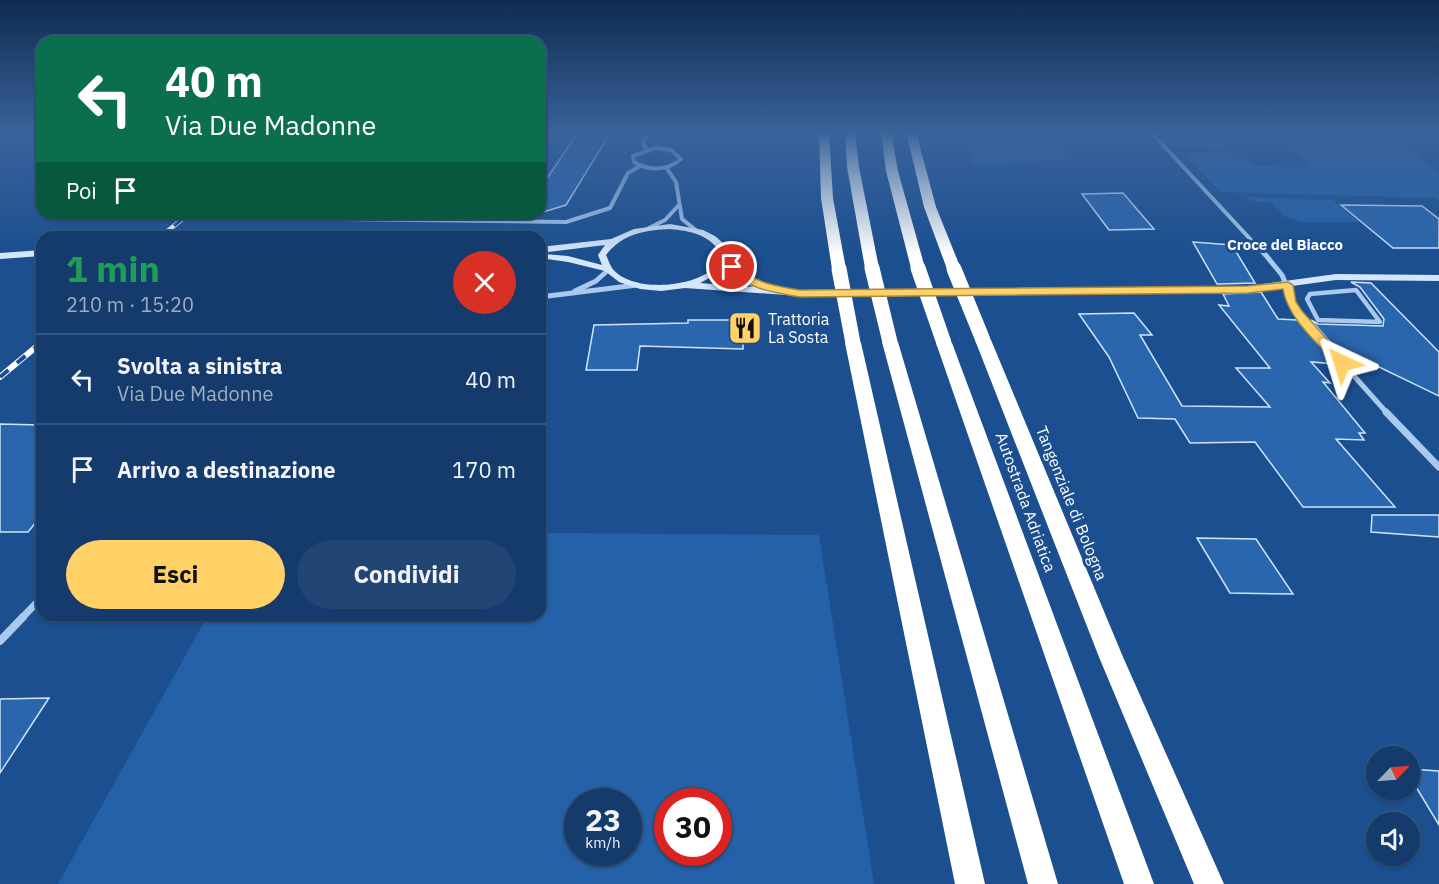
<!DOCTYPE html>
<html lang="it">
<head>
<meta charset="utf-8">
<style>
  :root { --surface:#143b6b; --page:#214673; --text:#f1f3f6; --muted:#9dadc1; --line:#33557e; --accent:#ffd166 }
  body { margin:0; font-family:"IBM Plex Sans",sans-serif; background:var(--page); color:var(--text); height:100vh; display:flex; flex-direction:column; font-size:22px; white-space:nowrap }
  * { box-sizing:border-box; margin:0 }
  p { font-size:20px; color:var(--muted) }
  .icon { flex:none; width:33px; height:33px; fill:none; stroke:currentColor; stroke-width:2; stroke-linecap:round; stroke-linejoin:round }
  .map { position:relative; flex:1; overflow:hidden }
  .details { position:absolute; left:36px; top:231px; width:510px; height:390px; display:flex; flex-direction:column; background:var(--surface); border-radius:18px; box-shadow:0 2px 4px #0004,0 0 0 2px var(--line) }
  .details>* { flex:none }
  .hud { position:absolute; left:36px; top:36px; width:510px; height:183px; border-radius:18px; box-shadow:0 2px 4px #0004,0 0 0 2px var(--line); background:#0b6e4f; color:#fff; overflow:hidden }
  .needle { width:39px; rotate:65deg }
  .controls { position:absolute; left:1366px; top:746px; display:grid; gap:12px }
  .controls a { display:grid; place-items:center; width:54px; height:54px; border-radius:50%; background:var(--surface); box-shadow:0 2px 4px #0004,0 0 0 2px var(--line); font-size:30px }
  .speed { position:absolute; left:564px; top:788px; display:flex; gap:12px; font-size:30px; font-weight:700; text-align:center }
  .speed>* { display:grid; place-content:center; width:78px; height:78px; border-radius:50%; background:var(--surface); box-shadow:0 2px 4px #0004,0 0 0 2px var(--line); line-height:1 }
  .speed small { font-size:15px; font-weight:400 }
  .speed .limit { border:9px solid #d22; background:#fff; color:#111 }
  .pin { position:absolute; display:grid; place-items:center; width:51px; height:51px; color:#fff; margin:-26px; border:3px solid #fff; border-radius:50%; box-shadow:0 2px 6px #0007 }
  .me { position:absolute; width:66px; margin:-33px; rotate:319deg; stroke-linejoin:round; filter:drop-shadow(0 0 4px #0008) }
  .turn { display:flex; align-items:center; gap:21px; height:126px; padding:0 30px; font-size:27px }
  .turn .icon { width:78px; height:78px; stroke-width:2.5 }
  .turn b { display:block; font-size:42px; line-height:51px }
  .then { display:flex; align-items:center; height:57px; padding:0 30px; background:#0003; gap:12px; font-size:22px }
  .round { display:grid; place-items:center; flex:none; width:63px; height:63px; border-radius:32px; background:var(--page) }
  .summary { display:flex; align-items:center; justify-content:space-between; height:102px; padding:0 30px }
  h1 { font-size:36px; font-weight:700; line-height:45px; color:#1e9e55 }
  .button { display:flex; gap:12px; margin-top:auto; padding:12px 30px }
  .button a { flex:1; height:69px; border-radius:36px; background:var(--accent); color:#111; font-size:24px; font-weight:700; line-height:69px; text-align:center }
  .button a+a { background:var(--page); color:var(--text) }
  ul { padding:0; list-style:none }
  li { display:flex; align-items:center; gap:18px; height:90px; padding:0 30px; border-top:2px solid var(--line) }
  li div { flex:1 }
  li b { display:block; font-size:22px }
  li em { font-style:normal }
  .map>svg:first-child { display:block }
  .green { fill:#2461a8; fill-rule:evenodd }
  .building { fill:#2a66ad; stroke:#cfe3fa; stroke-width:1.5 }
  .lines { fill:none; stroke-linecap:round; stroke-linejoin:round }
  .service { stroke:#a9c9ee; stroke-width:3 }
  .pedestrian { stroke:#a9c9ee; stroke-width:4.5 }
  .minor-far3 { stroke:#a9c9ee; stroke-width:4 }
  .minor-far2 { stroke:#a9c9ee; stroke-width:5 }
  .minor-far1 { stroke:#a9c9ee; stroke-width:7 }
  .minor { stroke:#a9c9ee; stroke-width:8 }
  .secondary { fill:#d6e6fa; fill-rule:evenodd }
  .motorway { fill:#fff; fill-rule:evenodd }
  .rail-far1-casing { stroke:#fff; stroke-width:4.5 }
  .rail-casing { stroke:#fff; stroke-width:6 }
  .rail-far1 { stroke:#1b4f8f; stroke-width:3; stroke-dasharray:9; stroke-linecap:butt }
  .rail { stroke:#1b4f8f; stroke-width:4; stroke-dasharray:11; stroke-linecap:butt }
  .motorway-bridge { stroke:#fff; stroke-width:15 }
  .route { fill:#ffd166; stroke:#a68842; stroke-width:1.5 }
  .labels { text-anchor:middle; stroke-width:6; stroke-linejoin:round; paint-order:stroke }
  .far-neighbourhood-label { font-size:15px; font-weight:bold; fill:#fff; stroke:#1b4f8f }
  .poi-label { font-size:16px; fill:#fff; stroke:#1b4f8f; text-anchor:start }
  .street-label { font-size:16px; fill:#fff; stroke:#1b4f8f }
</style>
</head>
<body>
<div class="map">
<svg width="1439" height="884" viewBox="0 0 1439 884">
  <rect width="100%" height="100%" fill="#1b4f8f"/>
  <g class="green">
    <path d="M963 132H1050L1075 158 973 166Z"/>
    <path d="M1383 132 1424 158 1419 159 1439 173V201L1435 198 1220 192 1181 152 1231 153 1239 155 1254 166 1311 167 1279 138 1299 133Z"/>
    <path d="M1163 135C1183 135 1221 136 1234 150L1177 148Z"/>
    <path d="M1246 197 1333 200 1359 222H1302L1284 216 1271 202H1256Z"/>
    <path d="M540 533 819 535 874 884H58L208 615H540ZM578 801H628V852H578ZM668 801H718V852H668Z"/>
  </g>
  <g class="building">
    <path d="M578 132H611L566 205 540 213V189Z"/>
    <path d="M1123 193 1154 229 1109 230 1082 194Z"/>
    <path d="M1341 205 1422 206 1439 219V248H1393Z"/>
    <path d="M1193 242 1232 245 1255 283 1217 284Z"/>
    <path d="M1351 282 1371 283 1439 352V396L1377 366 1350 365 1311 320 1318 324 1383 326 1384 319 1360 287Z"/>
    <path d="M1261 292 1278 319 1297 320 1337 364 1311 362 1330 383 1323 382 1365 433H1359L1364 440 1336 439 1395 507H1303L1255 442 1190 443 1175 419 1138 418 1109 357 1079 314 1134 313 1152 335H1140L1182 406 1270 407 1236 368H1270L1219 305 1229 306 1223 294Z"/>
    <path d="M688 320H743V349L640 346 637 370H586L594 325 688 323Z"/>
    <path d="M0 424 42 425V515L28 532H0Z"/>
    <path d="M1372 515H1439V537L1371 532Z"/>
    <path d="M1197 538 1256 539 1293 594 1230 593Z"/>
    <path d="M49 698 0 773V699Z"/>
    <path d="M1410 769 1439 771V825L1410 777Z"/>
  </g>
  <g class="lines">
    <path class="service" d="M64 215 66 213"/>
    <path class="pedestrian" d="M1356 290 1380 322 1318 320 1307 299 1310 294Z"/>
    <g class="minor-far3">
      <path d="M1151 132 1265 255"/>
      <path d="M655 148 671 150 681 159C667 171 649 171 634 162L633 156Z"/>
      <path d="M647 149 643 144 648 132"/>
      <path d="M666 167 676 182 682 219 697 231"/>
      <path d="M263 213C274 222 294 217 307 213"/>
      <path d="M308 213 336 219 566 222 610 208 628 173 640 166"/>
      <path d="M647 229 665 220 678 206"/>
    </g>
    <g class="minor-far2">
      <path d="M1264 253 1282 275 1298 313 1387 413"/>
      <path d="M575 291 596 281 607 271"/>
      <path d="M540 297 637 285"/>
    </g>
    <g class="minor-far1">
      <path d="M1386 412 1439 467"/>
      <path d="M21 619 42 597"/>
    </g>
    <path class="minor" d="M0 641 23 617"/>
    <g class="secondary">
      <path d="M670 224 703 230 715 236 724 244 739 269 763 285 764 288 800 290 1247 286 1336 274 1439 275V281L1336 280 1247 292 800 296 685 288 661 291 640 289 619 282 605 271 568 262 540 258 544 254 568 256 602 265 598 255 605 245 540 253V247L611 239 634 229ZM670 229C691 231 713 235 722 257 719 260 717 265 714 268 693 288 631 293 612 268 610 265 608 259 606 255 622 234 645 230 670 229ZM726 264 737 277 752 287 700 283 721 272Z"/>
      <path d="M42 250V256L0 259V253Z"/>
    </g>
    <g class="motorway">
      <path d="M819 132H829L833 198 846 269 839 273 832 269 821 198Z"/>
      <path d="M845 132H855L859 167 879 268 872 272 865 268 847 167Z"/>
      <path d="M881 132H891L898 171 925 268 923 271 918 272 911 268 886 171Z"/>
      <path d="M906 132H916L936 207 961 269 959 272 954 273 947 269 924 207Z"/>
      <path d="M983 335 991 340 1123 657 1224 884H1194L1099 657 975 340Z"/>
      <path d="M890 337 898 342 1058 884H1028L882 342Z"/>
      <path d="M853 338 861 343 985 884H955L845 343Z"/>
      <path d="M944 338 952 343 1154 884H1124L936 343Z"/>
    </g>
    <g class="rail-far1-casing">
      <path id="rail-far1" d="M160 237 190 213"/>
    </g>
    <g class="rail-casing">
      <path id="rail" d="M0 377 42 342"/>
    </g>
    <use href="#rail-far1" class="rail-far1"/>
    <use href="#rail" class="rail"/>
    <g class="motorway-bridge">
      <path d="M872 268 890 342"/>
      <path d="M918 268 944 343"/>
      <path d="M839 269 853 343"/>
      <path d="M954 269 983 340"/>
    </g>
  </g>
  <linearGradient id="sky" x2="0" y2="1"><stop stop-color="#0f2b4f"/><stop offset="0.52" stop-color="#39639b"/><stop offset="1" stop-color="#39639b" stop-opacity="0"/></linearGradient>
  <rect width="1439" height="255" fill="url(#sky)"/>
  <path class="route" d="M728 265H736C755 283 774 286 800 290L1248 286 1288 282 1293 285 1296 302 1302 311 1348 363 1338 366C1318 343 1288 319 1283 289L1248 293 800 297C772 292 750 290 728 269Z"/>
  <defs>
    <g id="restaurant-square" transform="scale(1.725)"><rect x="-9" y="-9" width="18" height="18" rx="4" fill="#ffd166" stroke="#1b4f8f"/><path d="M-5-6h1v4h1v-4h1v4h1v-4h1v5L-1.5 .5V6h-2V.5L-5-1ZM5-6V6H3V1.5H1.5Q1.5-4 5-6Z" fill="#111"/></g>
  </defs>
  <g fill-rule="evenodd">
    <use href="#restaurant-square" x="745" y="328"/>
  </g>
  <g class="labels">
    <g class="far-neighbourhood-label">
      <text x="1285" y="250">Croce del Biacco</text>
    </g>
    <g class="poi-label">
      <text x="768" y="325">Trattoria<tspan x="768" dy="18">La Sosta</tspan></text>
    </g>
    <g class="street-label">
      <text transform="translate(1026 502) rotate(70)" y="6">Autostrada Adriatica</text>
      <text transform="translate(1072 503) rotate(68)" y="6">Tangenziale di Bologna</text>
    </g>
  </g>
</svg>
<div class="controls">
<a><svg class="needle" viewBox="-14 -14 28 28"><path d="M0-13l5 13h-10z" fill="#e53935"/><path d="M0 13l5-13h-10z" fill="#9dadc1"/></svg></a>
<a><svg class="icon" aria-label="sound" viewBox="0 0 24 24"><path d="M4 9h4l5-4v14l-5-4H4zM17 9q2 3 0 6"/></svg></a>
</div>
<div class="speed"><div>23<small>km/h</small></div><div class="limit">30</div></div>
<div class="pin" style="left:732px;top:267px;background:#d93025"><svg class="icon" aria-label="arrive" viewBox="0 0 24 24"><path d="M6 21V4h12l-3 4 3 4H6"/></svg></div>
<svg class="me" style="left:1342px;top:363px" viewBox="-20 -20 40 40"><path d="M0-17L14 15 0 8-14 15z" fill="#ffd166" stroke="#fff" stroke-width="4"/></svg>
<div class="hud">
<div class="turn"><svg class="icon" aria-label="left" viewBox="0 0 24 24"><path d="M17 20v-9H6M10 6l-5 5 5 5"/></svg><div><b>40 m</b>Via Due Madonne</div></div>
<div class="then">Poi<svg class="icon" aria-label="arrive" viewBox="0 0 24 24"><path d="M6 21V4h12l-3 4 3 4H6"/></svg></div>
</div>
<section class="details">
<div class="summary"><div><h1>1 min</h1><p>210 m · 15:20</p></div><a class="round" style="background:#d93025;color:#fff"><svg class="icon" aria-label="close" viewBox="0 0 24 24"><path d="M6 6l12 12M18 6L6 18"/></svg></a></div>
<ul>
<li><svg class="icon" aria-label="left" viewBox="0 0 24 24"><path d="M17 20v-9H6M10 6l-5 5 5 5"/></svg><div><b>Svolta a sinistra</b><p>Via Due Madonne</p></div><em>40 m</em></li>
<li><svg class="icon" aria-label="arrive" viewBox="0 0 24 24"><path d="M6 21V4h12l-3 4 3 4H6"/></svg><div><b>Arrivo a destinazione</b></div><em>170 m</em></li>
</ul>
<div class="button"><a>Esci</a><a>Condividi</a></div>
</section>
</div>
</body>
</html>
